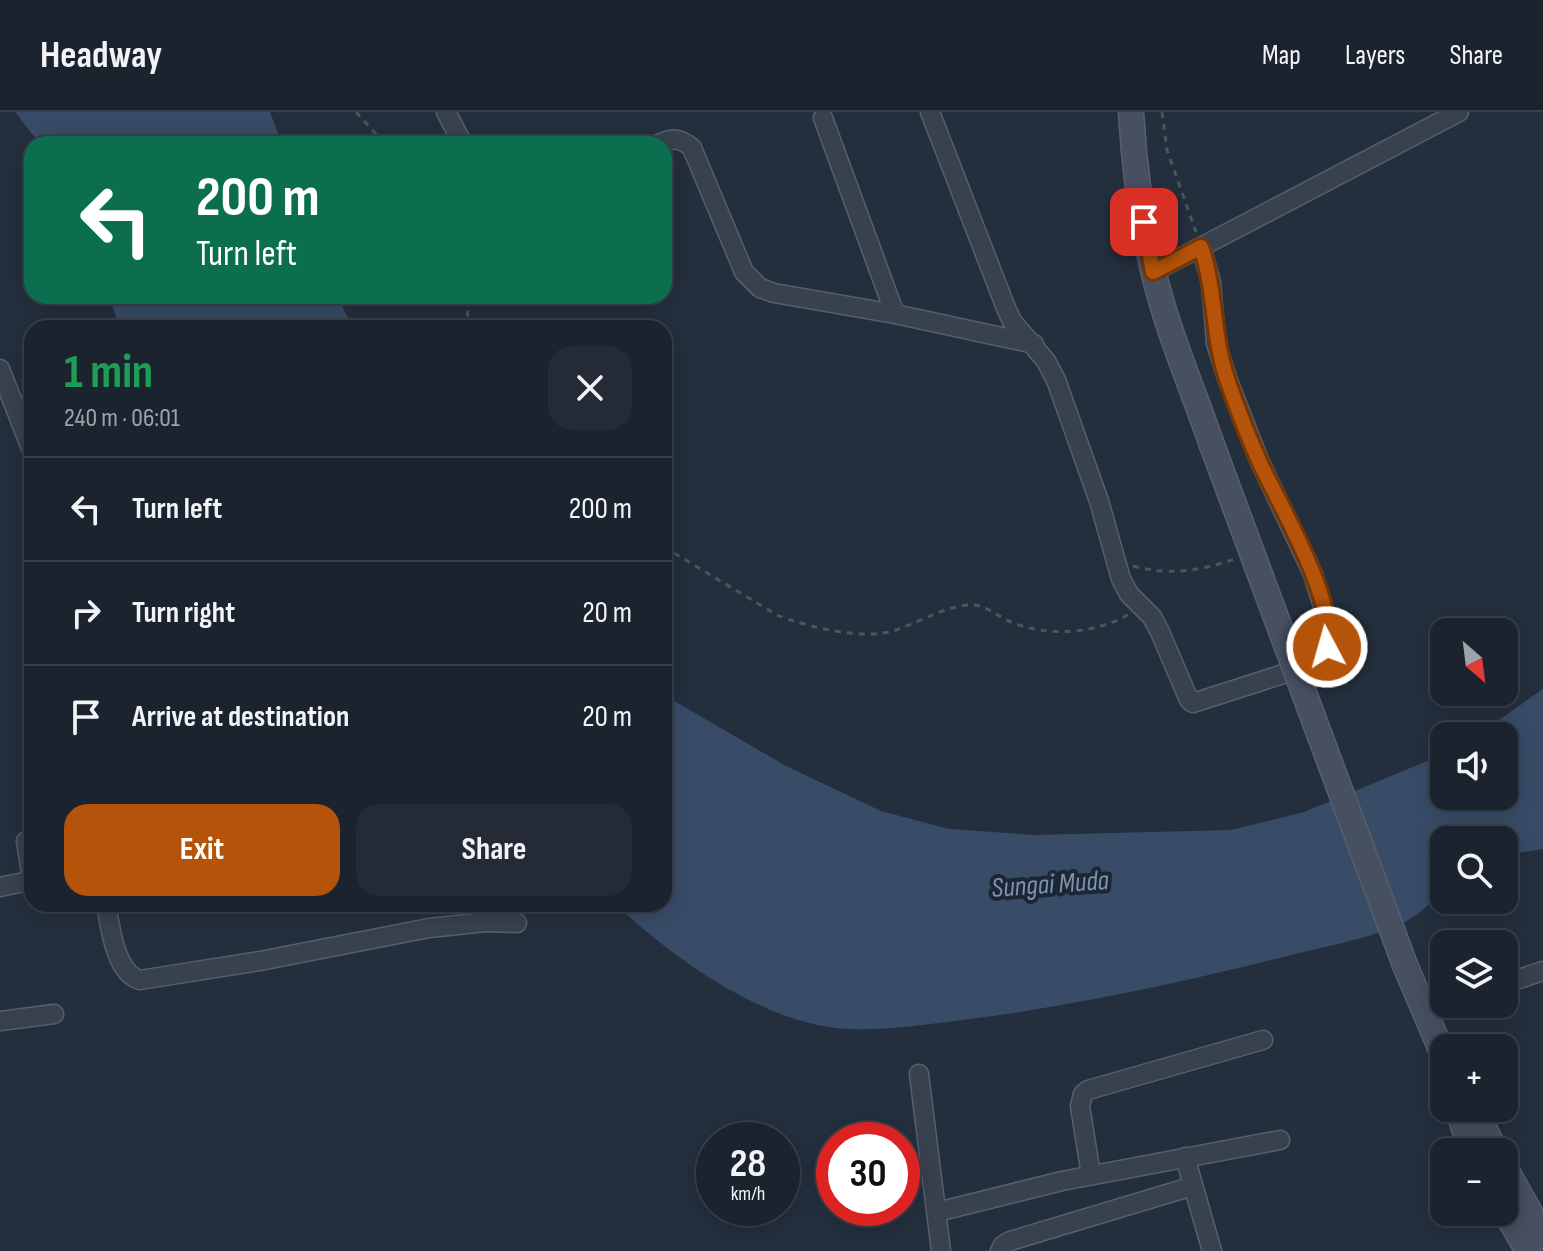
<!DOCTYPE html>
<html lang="en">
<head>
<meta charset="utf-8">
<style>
  :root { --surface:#1b232e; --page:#242b36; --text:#f1f3f6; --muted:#a0a4aa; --line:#39404a; --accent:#b45309 }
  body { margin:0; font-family:"Sofia Sans Condensed",sans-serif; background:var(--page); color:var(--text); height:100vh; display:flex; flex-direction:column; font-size:30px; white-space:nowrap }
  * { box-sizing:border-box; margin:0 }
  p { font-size:26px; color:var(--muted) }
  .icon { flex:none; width:44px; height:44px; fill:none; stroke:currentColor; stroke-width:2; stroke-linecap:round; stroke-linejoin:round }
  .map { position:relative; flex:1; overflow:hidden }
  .drawer { position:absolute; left:24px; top:208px; width:648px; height:592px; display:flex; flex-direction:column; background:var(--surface); border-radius:24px; box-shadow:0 4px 20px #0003,0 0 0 2px var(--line) }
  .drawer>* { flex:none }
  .hud { position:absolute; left:24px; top:24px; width:648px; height:168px; border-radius:24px; box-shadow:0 4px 20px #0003,0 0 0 2px var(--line); background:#0b6e4f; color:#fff; overflow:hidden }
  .needle { width:52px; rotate:152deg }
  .tools { position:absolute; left:1430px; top:506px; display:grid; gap:16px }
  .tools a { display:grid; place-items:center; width:88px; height:88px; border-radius:16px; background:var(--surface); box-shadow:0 4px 20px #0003,0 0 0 2px var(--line); font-size:40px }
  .speed { position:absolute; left:696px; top:1010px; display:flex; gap:16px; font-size:40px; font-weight:700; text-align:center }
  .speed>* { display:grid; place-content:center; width:104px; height:104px; border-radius:50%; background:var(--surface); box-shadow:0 4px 20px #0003,0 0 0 2px var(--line); line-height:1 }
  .speed small { font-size:20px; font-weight:400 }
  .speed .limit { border:12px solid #d22; background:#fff; color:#111 }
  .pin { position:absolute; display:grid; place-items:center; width:68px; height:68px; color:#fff; margin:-34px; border-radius:16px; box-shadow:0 4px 12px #0006 }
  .me { position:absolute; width:88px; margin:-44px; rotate:354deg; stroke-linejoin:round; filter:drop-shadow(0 0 6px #0008) }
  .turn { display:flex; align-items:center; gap:28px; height:168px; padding:0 40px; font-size:36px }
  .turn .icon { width:104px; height:104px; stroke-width:2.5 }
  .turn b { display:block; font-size:56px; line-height:68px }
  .round { display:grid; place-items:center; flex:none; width:84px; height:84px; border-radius:24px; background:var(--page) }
  .summary { display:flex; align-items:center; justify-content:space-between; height:136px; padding:0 40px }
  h1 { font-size:48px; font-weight:700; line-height:60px; color:#1e9e55 }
  .button { display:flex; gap:16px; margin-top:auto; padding:16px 40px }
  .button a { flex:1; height:92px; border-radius:24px; background:var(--accent); color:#fff; font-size:32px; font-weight:700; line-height:92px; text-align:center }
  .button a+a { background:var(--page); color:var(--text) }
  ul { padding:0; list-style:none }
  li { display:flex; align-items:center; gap:24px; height:104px; padding:0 40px; border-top:2px solid var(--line) }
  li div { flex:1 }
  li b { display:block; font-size:30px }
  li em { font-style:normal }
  header { display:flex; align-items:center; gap:48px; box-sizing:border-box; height:112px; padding:0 40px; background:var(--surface); border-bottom:2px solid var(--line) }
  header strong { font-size:38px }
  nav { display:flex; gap:44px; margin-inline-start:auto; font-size:28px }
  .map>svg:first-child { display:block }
  .water { fill:#394c67 }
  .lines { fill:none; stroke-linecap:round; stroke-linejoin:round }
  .street-casing { stroke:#565f6c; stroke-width:21 }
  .secondary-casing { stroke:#565f6c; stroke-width:27 }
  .path { stroke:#44595c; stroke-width:3; stroke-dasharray:6 6; stroke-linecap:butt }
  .street { stroke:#38414e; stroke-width:18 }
  .secondary { stroke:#465061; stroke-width:24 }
  .secondary-bridge-casing { stroke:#565f6c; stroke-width:27; stroke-linecap:butt }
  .secondary-bridge { stroke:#465061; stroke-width:24 }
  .route-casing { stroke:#753606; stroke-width:20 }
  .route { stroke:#b45309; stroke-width:14 }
  .labels { text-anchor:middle; stroke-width:8; stroke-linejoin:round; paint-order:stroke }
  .water-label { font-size:28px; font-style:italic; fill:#7c92b1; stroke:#1d2633 }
</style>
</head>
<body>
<header>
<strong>Headway</strong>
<nav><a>Map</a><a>Layers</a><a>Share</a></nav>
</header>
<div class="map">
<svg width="1543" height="1139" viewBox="0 0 1543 1139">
  <rect width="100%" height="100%" fill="#242f3e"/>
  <g class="water">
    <path d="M15 0H270L282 32H40Z"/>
    <path d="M109 184H337L353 216H120Z"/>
    <path d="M1543 577V737L1504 743V728H1444V778C1432 789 1421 801 1407 809 1374 826 1327 834 1291 843 1178 872 1063 896 947 910 903 915 853 923 809 911 739 893 668 841 615 792H664V583L786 654 881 699 949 717 1035 723 1231 718 1304 700 1444 642V684H1504V624H1476Z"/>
  </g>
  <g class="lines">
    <g class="street-casing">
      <g id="street">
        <path d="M446 0 463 32"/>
        <path d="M930 0 1006 196 1012 209 1046 249 1056 268 1099 389 1121 467 1129 482 1152 505 1160 520 1189 588 1193 591 1305 555 1322 544 1327 535 1330 518 1313 462 1259 348 1227 266 1216 231 1211 170 1201 135"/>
        <path d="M823 6 895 202"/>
        <path d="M658 32C672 26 680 25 692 36L744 160 760 176 774 181 895 202 1034 232"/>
        <path d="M1153 160 1459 0"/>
        <path d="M0 257 32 339"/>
        <path d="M0 775 29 769 31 761 26 729"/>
        <path d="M106 792C110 814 115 861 140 868L260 849 429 816 486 810 517 811"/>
        <path d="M1504 872 1543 859"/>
        <path d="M1426 900 1449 892"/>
        <path d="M0 909 54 902"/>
        <path d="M919 962 941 1139"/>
        <path d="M1185 1045 1212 1139"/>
        <path d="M1091 1063 1080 994 1083 982 1088 978 1263 928"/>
        <path d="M937 1100 1062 1069 1280 1028"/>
        <path d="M1000 1139 1003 1133 1010 1129 1193 1074"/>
      </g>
    </g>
    <g class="secondary-casing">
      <g id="secondary">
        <path d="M1131 0C1134 53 1141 106 1153 158 1167 218 1192 275 1212 333"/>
        <path d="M1405 853 1444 945"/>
        <path d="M1457 996 1472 1040"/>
        <path d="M1474 996 1496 1040"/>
        <path d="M1504 1054 1543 1124"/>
        <path d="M1504 1098 1528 1139"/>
      </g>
    </g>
    <g class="path">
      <path d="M356 0 385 32"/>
      <path d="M1162 0 1167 38 1196 120"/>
      <path d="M470 216C464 207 469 193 474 184"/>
      <path d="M664 435 777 503C807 515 865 529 896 518 917 511 950 492 972 493 987 493 998 505 1011 510 1046 525 1097 522 1129 502"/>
      <path d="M1133 454C1173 464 1197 459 1235 447"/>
    </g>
    <use href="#street" class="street"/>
    <use href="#secondary" class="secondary"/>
    <g class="secondary-bridge-casing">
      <path id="secondary-bridge" d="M1212 333 1405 853"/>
    </g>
    <use href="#secondary-bridge" class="secondary-bridge"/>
  </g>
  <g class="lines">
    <g class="route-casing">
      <path id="route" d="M1144 110 1153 160 1201 135C1216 178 1212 223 1227 267 1237 296 1248 325 1261 353 1280 393 1338 493 1327 535"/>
    </g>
    <use href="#route" class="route"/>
  </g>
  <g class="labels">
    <g class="water-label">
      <text transform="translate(1050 771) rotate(-4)" y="10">Sungai Muda</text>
    </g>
  </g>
</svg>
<div class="tools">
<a><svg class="needle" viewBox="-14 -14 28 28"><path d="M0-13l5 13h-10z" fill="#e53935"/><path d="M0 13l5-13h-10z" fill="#a0a4aa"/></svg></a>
<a><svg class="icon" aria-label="sound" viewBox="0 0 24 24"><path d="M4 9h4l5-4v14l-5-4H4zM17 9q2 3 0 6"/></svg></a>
<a><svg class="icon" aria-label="search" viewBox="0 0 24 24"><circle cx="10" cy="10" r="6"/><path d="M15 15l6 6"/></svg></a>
<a><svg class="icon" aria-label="layers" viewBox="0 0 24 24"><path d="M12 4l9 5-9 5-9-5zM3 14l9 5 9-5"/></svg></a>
<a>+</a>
<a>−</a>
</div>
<div class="speed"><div>28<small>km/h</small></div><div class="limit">30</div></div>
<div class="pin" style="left:1144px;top:110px;background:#d93025"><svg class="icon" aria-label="arrive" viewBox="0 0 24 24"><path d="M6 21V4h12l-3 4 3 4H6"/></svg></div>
<svg class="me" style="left:1327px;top:535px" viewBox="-20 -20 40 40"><circle r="17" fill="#b45309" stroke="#fff" stroke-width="3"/><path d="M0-11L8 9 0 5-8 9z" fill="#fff"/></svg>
<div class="hud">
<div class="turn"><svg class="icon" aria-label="left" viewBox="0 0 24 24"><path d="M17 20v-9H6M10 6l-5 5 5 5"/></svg><div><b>200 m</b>Turn left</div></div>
</div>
<section class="drawer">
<div class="summary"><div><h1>1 min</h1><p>240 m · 06:01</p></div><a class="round"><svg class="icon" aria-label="close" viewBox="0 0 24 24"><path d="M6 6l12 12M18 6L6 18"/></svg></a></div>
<ul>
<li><svg class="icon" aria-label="left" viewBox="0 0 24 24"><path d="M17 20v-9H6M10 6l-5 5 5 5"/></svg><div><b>Turn left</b></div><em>200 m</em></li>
<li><svg class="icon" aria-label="right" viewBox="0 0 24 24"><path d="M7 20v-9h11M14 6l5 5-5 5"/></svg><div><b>Turn right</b></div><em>20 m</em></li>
<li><svg class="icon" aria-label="arrive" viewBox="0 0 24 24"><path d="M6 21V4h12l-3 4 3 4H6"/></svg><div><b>Arrive at destination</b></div><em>20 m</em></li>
</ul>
<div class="button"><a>Exit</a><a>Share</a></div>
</section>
</div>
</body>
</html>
